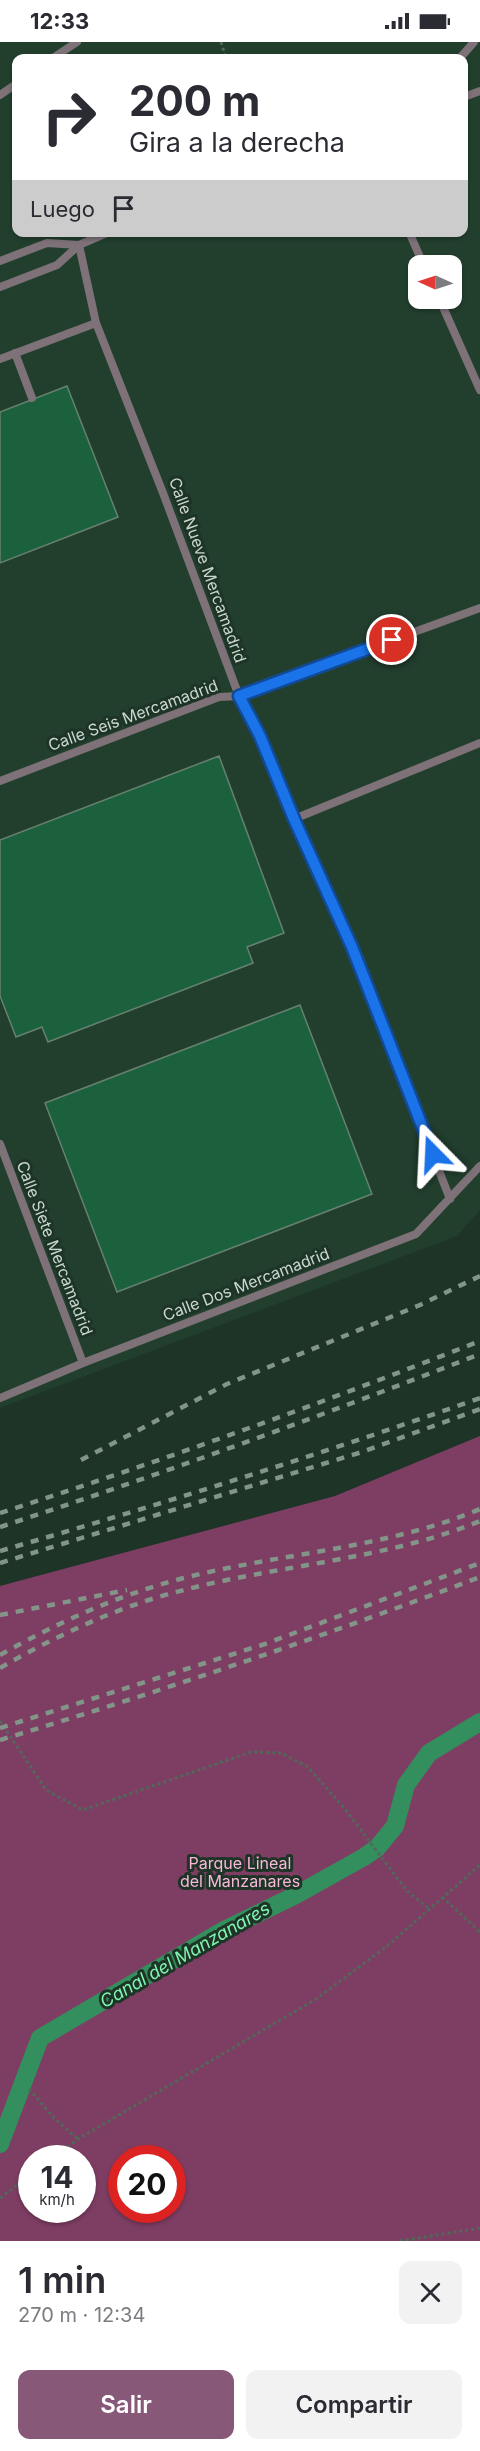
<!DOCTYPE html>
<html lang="es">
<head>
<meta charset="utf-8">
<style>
  :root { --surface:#fff; --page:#f2f2f3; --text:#2b2b33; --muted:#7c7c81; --accent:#875877 }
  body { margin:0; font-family:Inter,sans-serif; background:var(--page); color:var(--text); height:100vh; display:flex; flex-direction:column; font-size:22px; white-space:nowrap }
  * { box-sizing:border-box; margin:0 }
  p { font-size:20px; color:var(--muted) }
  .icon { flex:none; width:33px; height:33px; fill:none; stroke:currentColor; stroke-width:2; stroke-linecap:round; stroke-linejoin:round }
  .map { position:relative; height:2199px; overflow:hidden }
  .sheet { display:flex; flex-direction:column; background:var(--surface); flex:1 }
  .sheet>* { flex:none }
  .top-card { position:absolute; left:12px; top:12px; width:456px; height:183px; border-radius:12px; box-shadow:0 2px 4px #0004; background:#fff; color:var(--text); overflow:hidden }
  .needle { width:39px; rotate:273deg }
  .tools { position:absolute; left:408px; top:213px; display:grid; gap:12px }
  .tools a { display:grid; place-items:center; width:54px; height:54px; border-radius:12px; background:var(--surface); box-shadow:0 2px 4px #0004; font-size:30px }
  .speed { position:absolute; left:18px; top:2103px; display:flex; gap:12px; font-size:30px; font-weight:700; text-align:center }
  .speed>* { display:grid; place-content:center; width:78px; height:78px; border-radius:50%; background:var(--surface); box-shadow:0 2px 4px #0004; line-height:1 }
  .speed small { font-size:15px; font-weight:400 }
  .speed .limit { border:9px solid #d22; background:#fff; color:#111 }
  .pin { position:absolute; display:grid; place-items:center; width:51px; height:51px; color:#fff; margin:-26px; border:3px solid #fff; border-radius:50%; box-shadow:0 2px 6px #0007 }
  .me { position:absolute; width:66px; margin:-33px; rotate:339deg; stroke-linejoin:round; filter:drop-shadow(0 0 4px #0008) }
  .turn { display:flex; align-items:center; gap:21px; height:126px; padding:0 18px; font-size:27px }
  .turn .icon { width:78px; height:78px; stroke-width:2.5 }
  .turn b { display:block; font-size:42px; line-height:51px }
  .then { display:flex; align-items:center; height:57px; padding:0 18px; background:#0003; gap:12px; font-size:22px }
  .round { display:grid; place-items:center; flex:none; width:63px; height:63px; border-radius:12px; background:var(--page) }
  .overview { display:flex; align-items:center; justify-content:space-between; height:102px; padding:0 18px }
  h1 { font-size:36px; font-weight:600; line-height:45px }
  .action { display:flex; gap:12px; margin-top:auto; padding:12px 18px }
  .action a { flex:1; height:69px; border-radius:12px; background:var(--accent); color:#fff; font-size:24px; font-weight:600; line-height:69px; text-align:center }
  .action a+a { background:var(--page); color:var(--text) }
  .status { display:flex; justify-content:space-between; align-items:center; height:42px; padding:0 30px; background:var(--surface); direction:ltr }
  .status svg { height:16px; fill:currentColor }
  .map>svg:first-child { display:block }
  .built { fill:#223f2e; fill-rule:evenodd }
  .green { fill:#7e3e63; fill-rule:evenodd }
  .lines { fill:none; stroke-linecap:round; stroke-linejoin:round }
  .canal { stroke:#348f5e; stroke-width:18 }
  .building { fill:#1b613d; stroke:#678070; stroke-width:1.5 }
  .path { stroke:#53675b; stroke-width:3; stroke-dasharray:3 3; stroke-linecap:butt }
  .lane { stroke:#7e7278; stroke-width:8 }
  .rail { stroke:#839489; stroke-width:4.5; stroke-dasharray:8 8; stroke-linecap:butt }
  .route-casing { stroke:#114b97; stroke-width:15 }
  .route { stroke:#1a73e8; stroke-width:10 }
  .labels { text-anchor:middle; stroke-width:6; stroke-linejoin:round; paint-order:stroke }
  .street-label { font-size:16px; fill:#cad8cf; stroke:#1d3426 }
  .park-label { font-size:16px; fill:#f8b7d9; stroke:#1d3426 }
  .water-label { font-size:18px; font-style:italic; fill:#7ff5b1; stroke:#1d3426 }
</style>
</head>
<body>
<div class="status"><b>12:33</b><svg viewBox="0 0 49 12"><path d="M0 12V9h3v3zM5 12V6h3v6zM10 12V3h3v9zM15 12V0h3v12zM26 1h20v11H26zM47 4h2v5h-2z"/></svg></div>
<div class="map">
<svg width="480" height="2199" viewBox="0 0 480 2199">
  <rect width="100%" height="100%" fill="#1d3426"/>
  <path class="built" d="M0 0H480V1168L457 1194 0 1366ZM16 16H464V190H16ZM418 224H452V256H418Z"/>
  <path class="green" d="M480 1394V2199H0V1544L335 1454ZM32 2116H82V2168H32ZM122 2116H172V2168H122Z"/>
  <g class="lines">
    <path class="canal" d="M0 2102 40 1996 224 1888 296 1853 364 1815 377 1806 395 1784 406 1743 429 1711 480 1680"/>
  </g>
  <g class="building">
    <path d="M67 344 118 475 0 521V370Z"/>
    <path d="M219 714 284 891 247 905 253 921 48 1000 42 985 16 995 0 954V798Z"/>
    <path d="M300 963 372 1152 117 1250 45 1061Z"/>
  </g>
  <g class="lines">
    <g class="path">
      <path d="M221 0 226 16"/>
      <path d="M0 1679 46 1748 83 1768 251 1710 281 1711 308 1725 345 1767 407 1849 428 1866"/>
      <path d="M442 1855 480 1890"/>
      <path d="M29 2047 54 2076 78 2097"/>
      <path d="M53 2116 78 2097 316 1957 386 1905 480 1823"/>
      <path d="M0 2156 32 2132"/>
      <path d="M400 2199 480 2186"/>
    </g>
    <g class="lane">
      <path d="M53 16 77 0"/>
      <path d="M460 16 474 0"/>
      <path d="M0 53 16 42"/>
      <path d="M464 55 480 49"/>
      <path d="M409 190 424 224"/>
      <path d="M79 203 96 281 163 451 239 654 260 694 294 777 352 905 450 1157"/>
      <path d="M0 219 47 201 79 203"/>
      <path d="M0 245 57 223 79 203 109 190"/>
      <path d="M439 256 480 348"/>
      <path d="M15 311 32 356"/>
      <path d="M0 317 96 281"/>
      <path d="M0 739 219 655 239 654 480 566"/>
      <path d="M294 777 480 701"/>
      <path d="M0 1102 83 1321"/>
      <path d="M0 1356 83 1321 416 1192 480 1124"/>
    </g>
    <g class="rail">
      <path d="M81 1418 227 1342 420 1263 480 1234"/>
      <path d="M0 1471C162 1419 322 1361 480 1299"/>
      <path d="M0 1485C162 1432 321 1374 480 1312"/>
      <path d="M0 1509C162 1462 322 1412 480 1356"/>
      <path d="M0 1521 362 1410 480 1367"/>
      <path d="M0 1573 127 1548"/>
      <path d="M0 1613C57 1581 116 1554 180 1537 279 1511 385 1507 480 1467"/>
      <path d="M0 1626C58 1593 119 1564 184 1548 279 1523 389 1517 480 1479"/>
      <path d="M0 1686 265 1602 480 1521"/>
      <path d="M0 1698C162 1649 322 1595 480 1535"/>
    </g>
  </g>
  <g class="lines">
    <g class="route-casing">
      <path id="route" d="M392 598 239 654 260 694 294 777 352 905 433 1112"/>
    </g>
    <use href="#route" class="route"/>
  </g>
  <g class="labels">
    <g class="street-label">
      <text transform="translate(208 528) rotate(70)" y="6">Calle Nueve Mercamadrid</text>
      <text transform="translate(133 673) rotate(-20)" y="6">Calle Seis Mercamadrid</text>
      <text transform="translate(55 1206) rotate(69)" y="6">Calle Siete Mercamadrid</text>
      <text transform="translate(246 1242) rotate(-21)" y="6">Calle Dos Mercamadrid</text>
    </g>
    <g class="park-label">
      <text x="240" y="1827">Parque Lineal<tspan x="240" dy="18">del Manzanares</tspan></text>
    </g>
    <g class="water-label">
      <text transform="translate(185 1913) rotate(-30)" y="6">Canal del Manzanares</text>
    </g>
  </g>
</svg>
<div class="tools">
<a><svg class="needle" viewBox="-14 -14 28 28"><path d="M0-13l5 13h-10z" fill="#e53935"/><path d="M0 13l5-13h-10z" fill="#7c7c81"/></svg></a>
</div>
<div class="speed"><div>14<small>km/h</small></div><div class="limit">20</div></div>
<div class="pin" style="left:392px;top:598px;background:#d93025"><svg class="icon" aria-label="arrive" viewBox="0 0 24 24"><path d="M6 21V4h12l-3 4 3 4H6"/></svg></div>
<svg class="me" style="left:433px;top:1112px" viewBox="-20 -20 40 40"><path d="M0-17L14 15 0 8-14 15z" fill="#1a73e8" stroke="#fff" stroke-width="4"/></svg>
<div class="top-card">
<div class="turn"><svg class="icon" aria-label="right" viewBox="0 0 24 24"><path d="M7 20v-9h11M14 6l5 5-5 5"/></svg><div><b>200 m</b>Gira a la derecha</div></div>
<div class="then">Luego<svg class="icon" aria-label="arrive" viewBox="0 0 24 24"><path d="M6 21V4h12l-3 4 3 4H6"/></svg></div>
</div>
</div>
<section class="sheet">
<div class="overview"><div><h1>1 min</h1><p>270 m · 12:34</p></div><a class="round"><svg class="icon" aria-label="close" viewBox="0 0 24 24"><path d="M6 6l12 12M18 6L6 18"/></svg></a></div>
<div class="action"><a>Salir</a><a>Compartir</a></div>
</section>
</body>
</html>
